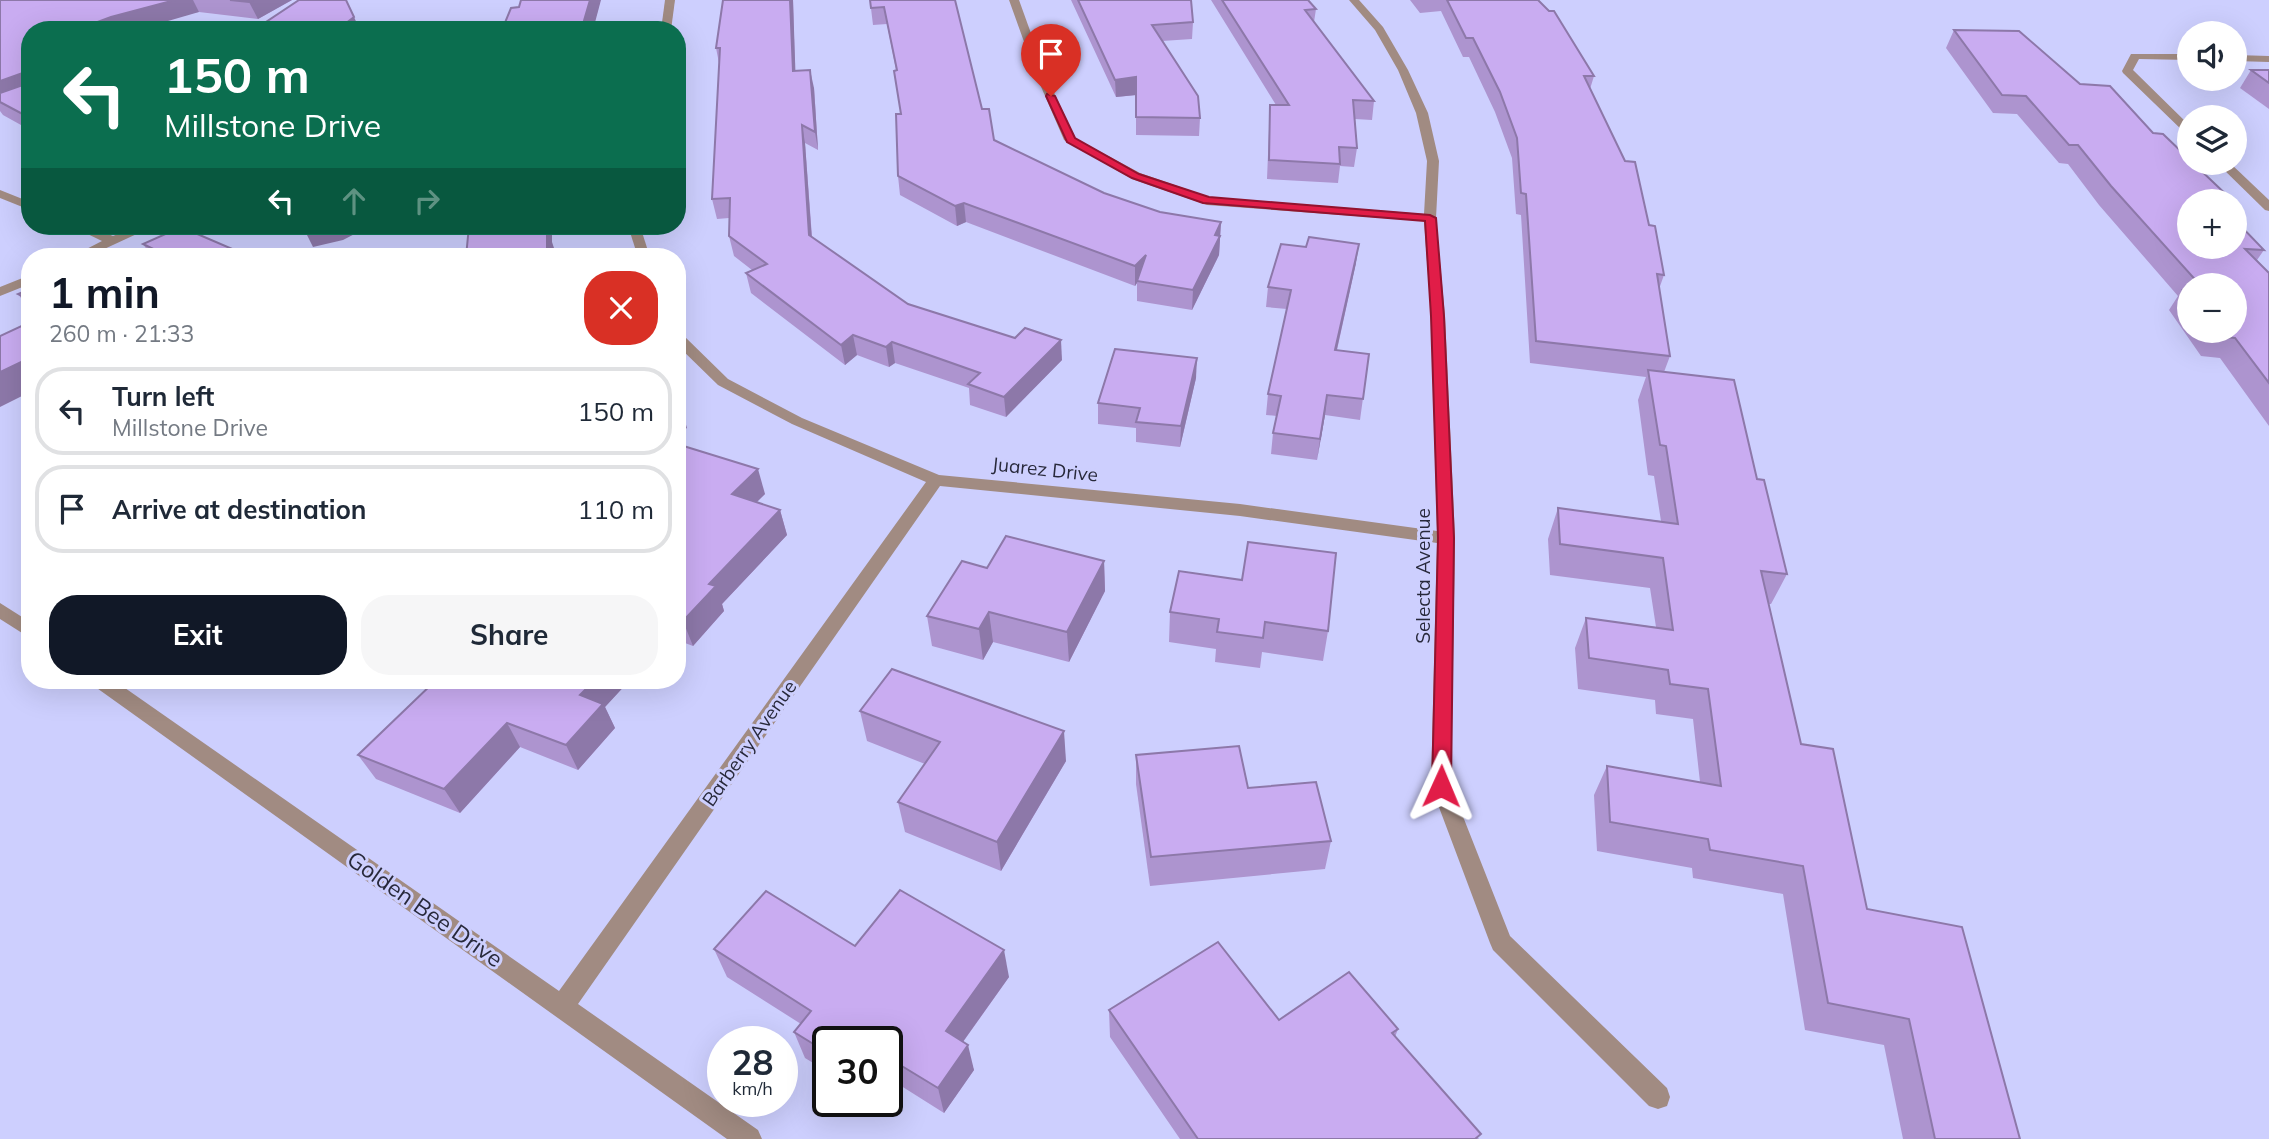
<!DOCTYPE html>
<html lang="en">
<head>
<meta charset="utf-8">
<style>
  :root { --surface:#fff; --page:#f6f6f7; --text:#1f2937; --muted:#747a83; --line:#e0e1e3; --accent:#111827 }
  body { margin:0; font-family:Mulish,sans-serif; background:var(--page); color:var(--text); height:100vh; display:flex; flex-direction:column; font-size:26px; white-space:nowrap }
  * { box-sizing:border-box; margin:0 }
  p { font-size:23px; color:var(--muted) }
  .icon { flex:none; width:38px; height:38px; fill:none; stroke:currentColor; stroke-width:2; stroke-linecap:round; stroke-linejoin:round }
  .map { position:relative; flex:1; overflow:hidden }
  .sheet { position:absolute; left:21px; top:248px; width:665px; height:441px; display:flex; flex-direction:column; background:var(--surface); border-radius:28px; box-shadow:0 7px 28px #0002 }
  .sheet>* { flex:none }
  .guide { position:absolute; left:21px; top:21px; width:665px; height:214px; border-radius:28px; box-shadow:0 7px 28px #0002; background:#0b6e4f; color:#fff; overflow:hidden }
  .buttons { position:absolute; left:2177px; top:21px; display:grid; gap:14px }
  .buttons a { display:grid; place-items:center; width:70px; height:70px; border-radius:50%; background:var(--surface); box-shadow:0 7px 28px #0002; font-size:35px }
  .speed { position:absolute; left:707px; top:1026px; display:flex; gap:14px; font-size:35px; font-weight:700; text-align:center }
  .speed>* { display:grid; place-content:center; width:91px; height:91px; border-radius:50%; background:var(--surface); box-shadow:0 7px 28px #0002; line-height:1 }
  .speed small { font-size:18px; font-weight:400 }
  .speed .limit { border:4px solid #111; border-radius:10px; background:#fff; color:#111 }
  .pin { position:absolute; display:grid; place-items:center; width:60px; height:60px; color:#fff; margin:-72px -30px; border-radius:50% 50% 50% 0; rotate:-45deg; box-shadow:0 0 7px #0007 }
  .pin .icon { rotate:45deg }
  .me { position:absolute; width:77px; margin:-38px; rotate:1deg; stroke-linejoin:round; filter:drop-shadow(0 0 5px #0008) }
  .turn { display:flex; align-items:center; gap:24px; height:147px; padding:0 28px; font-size:32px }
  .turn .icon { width:91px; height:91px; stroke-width:2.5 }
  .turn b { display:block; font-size:49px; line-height:60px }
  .lanes { display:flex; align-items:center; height:66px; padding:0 28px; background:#0003; justify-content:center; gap:35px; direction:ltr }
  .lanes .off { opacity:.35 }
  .round { display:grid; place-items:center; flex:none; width:74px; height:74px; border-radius:28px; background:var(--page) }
  .headline { display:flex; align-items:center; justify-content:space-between; height:119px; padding:0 28px }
  h1 { font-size:42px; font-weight:700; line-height:52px; color:var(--accent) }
  .cta { display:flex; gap:14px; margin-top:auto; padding:14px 28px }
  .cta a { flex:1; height:80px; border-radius:28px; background:var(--accent); color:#fff; font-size:28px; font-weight:700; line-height:80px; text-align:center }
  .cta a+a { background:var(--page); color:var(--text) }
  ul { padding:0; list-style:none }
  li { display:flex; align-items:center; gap:21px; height:88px; margin:0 14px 10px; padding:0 14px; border:4px solid var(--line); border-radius:28px }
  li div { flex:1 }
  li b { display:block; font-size:26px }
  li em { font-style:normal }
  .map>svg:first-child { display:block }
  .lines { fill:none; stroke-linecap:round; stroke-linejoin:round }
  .street { fill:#a18b82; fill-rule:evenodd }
  .wall { fill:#ad94cf; fill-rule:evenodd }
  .shaded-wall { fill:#8d78a9 }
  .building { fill:#c9acf1; stroke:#8d78a9; stroke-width:2 }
  .route { fill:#e11d48; stroke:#92132f; stroke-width:2 }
  .labels { text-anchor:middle; stroke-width:6; stroke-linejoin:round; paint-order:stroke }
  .street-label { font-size:19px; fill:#28293b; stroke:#cdcffe }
  .near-street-label { font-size:23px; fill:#28293b; stroke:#cdcffe }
</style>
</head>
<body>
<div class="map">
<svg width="2269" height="1139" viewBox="0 0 2269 1139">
  <rect width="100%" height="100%" fill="#cdcffe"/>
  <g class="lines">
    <g class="street">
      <path d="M665 0H675L671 30H661Z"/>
      <path d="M1009 0H1019L1046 75 1075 138 1140 173 1209 197 1424 214 1427 161 1416 113 1398 70 1375 30 1349 0H1359L1383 27 1408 70 1428 113 1439 161 1436 218 1445 316 1455 538 1451 786 1510 936 1667 1088 1670 1097 1667 1106 1658 1109 1649 1106 1493 950 1490 943 1431 786 1437 543 1240 516 940 486 578 1004 758 1130 762 1139H727L94 686 92 681H115L559 991 926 482 792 424 718 385 677 345V333L682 334 728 379 802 418 939 475 1240 504 1437 531 1431 316 1424 221 1207 205 1132 179 1064 140 1036 75Z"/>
      <path d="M2131 54H2189V60L2139 59 2133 70 2189 125V134L2185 133 2123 73 2122 71Z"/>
      <path d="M2235 55 2269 56V62L2235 61Z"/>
      <path d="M2217 163H2230L2269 200V211L2265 210Z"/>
      <path d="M0 190 30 202V210L0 198Z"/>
      <path d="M71 226H87L113 236 138 226H154L87 257H71L102 241Z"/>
      <path d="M628 226H640L650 257H638Z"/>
      <path d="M30 275V284L0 296V287Z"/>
      <path d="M0 603 30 622V638L0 619Z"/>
    </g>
  </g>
  <g class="wall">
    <path d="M0 0H292L258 19 199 12 30 30V130L3 115 0 111Z"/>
    <path d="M723 0H793L795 71 814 88 818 150 805 143 812 237 908 304 1062 360 1006 417 970 405 969 388 895 363 889 367 857 355 845 365 751 293 746 273 752 270 734 256 729 236V218L717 219 712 199 719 63 716 48Z"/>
    <path d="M870 0H955L982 109 994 140 1104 193 1160 212 1221 222 1219 255 1192 310 1137 301V283L1135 286 966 222 957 226 900 195 898 176 901 114 896 70 887 24 873 25Z"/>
    <path d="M1071 0H1191L1193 22 1192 39 1162 41 1200 118 1199 136 1136 135V95L1116 97Z"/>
    <path d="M1211 0H1308L1316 9 1314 22 1374 101 1372 120 1355 119 1357 148 1354 167 1340 166 1338 183 1267 179 1270 105H1276Z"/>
    <path d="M1410 0H1538L1594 76 1590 89 1649 225 1664 275 1659 289 1670 356 1664 372 1757 479 1787 574 1771 604H1769L1801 744 1867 909 2020 1139H1903L1884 1045 1805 1030 1783 894 1693 878 1692 868 1597 851 1594 795 1607 766 1700 782 1693 719 1656 714 1655 700 1578 689 1575 648 1586 618 1656 627 1650 588 1550 575 1548 539 1558 508 1661 521 1654 476 1648 475 1638 400 1646 377 1530 363 1521 215 1516 214 1512 158 1495 112 1469 57H1463L1441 11 1420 13Z"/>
    <path d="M1954 30 2189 201 2264 250 2257 260 2269 273V426L2220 358 2201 356 2169 310 2178 296 2099 205 2068 164 2059 163 2017 114 1993 113 1946 48ZM2189 285H2235V331H2189Z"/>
    <path d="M2251 70H2269V109L2240 88Z"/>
    <path d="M2235 203 2241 209 2235 219Z"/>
    <path d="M143 244 230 248 235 257H152Z"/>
    <path d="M1356 263 1337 350 1369 354 1360 420 1325 415 1317 460 1271 454 1273 433 1277 416 1266 415 1268 394 1287 309 1266 307 1268 287Z"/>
    <path d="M30 289V310L18 294Z"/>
    <path d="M1196 378 1180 447 1136 442V428L1098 424V403Z"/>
    <path d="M677 444 765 494 756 502 780 510 787 535 722 604 724 611 693 646 677 640Z"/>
    <path d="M1104 561 1105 591 1069 662 993 642 983 660 932 646 927 616 987 568Z"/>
    <path d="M1179 571 1328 631 1323 661 1262 652 1260 668 1215 662 1216 649 1169 642 1170 612Z"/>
    <path d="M435 681H629L605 707 615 728 578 770 520 747 460 813 376 779 358 755Z"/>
    <path d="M860 711 1066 761 1001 871 905 832 898 802 925 764 867 741Z"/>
    <path d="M1136 755 1248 788 1331 841 1325 869 1150 886 1136 784Z"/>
    <path d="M855 946 1009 977 963 1042 974 1070 944 1113 887 1077V1041H828V1072L805 1058 794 1032 801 1024 727 977 714 949Z"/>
    <path d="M1109 1010 1398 1029 1395 1037 1479 1139H1180L1110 1037Z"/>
  </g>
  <g class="shaded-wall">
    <path d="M175 0H193L199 12 137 30H76L111 17Z"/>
    <path d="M253 0H292L258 19 249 2Z"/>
    <path d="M590 0H601L593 30H563L564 26Z"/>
    <path d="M790 0H793L796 89 793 71Z"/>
    <path d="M354 17 360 30H337Z"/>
    <path d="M810 70 814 88 818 150 815 132Z"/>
    <path d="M20 74 30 89 0 102V81Z"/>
    <path d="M1136 77V95L1116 97 1115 80Z"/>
    <path d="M802 125 805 143 813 255 809 235Z"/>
    <path d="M964 203 966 222 957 226 955 206Z"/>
    <path d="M1221 222 1219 255 1192 310 1193 290 1215 235Z"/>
    <path d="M310 226H370L343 240 313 247 303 227Z"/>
    <path d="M543 226H552V242L555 251V257H547Z"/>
    <path d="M1359 244 1356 263 1332 371 1335 350Z"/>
    <path d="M230 248 235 257H209Z"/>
    <path d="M1146 255 1137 283 1135 286V266Z"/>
    <path d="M853 335 857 355 845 365 841 345Z"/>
    <path d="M1061 340 1062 360 1006 417 1004 397Z"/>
    <path d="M892 342 895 363 889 367 886 347Z"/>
    <path d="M1197 358 1196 378 1180 447 1181 426Z"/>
    <path d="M23 361 30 369V392L0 407V372Z"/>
    <path d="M1327 395 1325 415 1317 460 1320 439Z"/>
    <path d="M679 403 687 428 677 434V404Z"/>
    <path d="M758 469 765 494 740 519 732 494Z"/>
    <path d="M780 510 787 535 722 604 724 611 693 646 683 621 709 584Z"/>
    <path d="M1104 561 1105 591 1069 662 1067 632Z"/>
    <path d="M989 612 993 642 983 660 979 629Z"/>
    <path d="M594 681H629L605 707 615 728 578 770 566 745 580 695Z"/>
    <path d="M507 723 520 747 460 813 444 789Z"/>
    <path d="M1064 731 1066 761 1001 871 997 842Z"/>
    <path d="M1004 950 1009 977 952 1057 946 1031Z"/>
    <path d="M968 1045 974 1070 944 1113 938 1088Z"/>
  </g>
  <g class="building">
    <path d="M0 0H175L111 17 76 30H30V118L0 102V93L20 86V74L0 81Z"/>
    <path d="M230 0H253L249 2Z"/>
    <path d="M299 0H346L354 17 337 30H254Z"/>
    <path d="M521 0H590L583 24 564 26 563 30H502L511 8 519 7Z"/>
    <path d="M723 0H790L793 71 810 70 815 132 802 125 809 235 908 304 1015 338 1025 328 1061 340 1004 397 968 384 980 373 892 342 886 347 853 335 841 345 746 273 767 264 729 236 730 198 712 199 720 48H716Z"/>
    <path d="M870 0H955L982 109H989L994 140 1104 193 1160 212 1221 222 1215 235 1220 236 1193 290 1137 281 1146 255 1135 266 964 203 955 206 898 176 896 114H901L894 71 897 70 884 7 871 8Z"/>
    <path d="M1078 0H1191L1193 22 1152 25 1198 96 1200 118 1136 117V77L1115 80Z"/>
    <path d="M1222 0H1308L1316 9 1305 10 1374 101 1353 100 1357 148 1339 147 1340 164 1269 160 1270 105H1289Z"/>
    <path d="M1447 0H1538L1549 11H1554L1594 76H1584L1625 161 1635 162 1649 225 1655 226 1664 275 1657 274 1670 356 1536 341 1526 194 1521 193 1517 138 1500 92 1473 38H1466Z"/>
    <path d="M1954 30 2019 31 2080 84 2110 86 2153 133 2163 134 2189 159V163H2193L2233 201H2189V247H2235V220L2264 250 2245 249 2269 273V383L2235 338 2215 336 2212 331H2235V285H2200L2111 186 2078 145H2069L2026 96 2002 95Z"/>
    <path d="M2251 70H2269V83Z"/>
    <path d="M2235 203 2241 209H2235Z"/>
    <path d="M469 226H543V229L547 228V257H466Z"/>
    <path d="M181 227 230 248 209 257H170L143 244Z"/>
    <path d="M1309 237 1359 244 1335 350 1369 354 1363 399 1327 395 1320 439 1273 433 1281 396 1268 394 1291 290 1268 287 1281 244 1306 247Z"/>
    <path d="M30 289V300L18 294Z"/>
    <path d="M2183 290H2189V299Z"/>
    <path d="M30 322V364L23 361 0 372V336Z"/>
    <path d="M1115 349 1197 358 1181 426 1136 422 1140 408 1098 403Z"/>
    <path d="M1648 370 1734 380 1757 479 1764 480 1787 574 1761 571 1801 744 1833 749 1867 909 1962 927 2020 1139H1935L1909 1019 1828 1003 1803 866 1710 850 1708 839 1610 822 1607 766 1721 786 1708 689 1670 684 1668 670 1589 658 1586 618 1673 630 1663 558 1560 544 1558 508 1678 524 1666 446 1660 445Z"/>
    <path d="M677 444 758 469 732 494 780 510 709 584 716 586 683 621 677 619Z"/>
    <path d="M1006 536 1104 561 1067 632 989 612 979 629 927 616 962 561 987 568Z"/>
    <path d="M1248 542 1336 553 1328 631 1265 622 1263 638 1217 632 1219 619 1170 612 1179 571 1242 580Z"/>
    <path d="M892 669 1064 731 997 842 898 802 940 742 860 711Z"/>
    <path d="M435 681H594L580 695 603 704 566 745 507 723 444 789 358 755Z"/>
    <path d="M1239 746 1248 788 1316 782 1331 841 1151 857 1136 755Z"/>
    <path d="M900 890 1004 950 946 1031 968 1045 938 1088 887 1057V1041H862L858 1038 855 1041H828V1053L794 1032 811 1011 714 949 766 891 855 946Z"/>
    <path d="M1218 942 1279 1020 1349 972 1398 1029 1392 1033 1481 1134 1475 1139H1198L1109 1010Z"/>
  </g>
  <path class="route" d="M1047 94 1055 96 1075 138 1139 174 1209 197 1430 215 1436 218 1444 316 1454 538 1451 786 1448 792 1441 794 1435 792 1432 786 1438 538 1431 316 1425 221 1203 203 1132 178 1067 142 1046 96Z"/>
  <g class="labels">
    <g class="street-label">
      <text transform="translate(1045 469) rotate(6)" y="7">Juarez Drive</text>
      <text transform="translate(1423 576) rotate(-90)" y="7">Selecta Avenue</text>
      <text transform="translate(749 743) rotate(-55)" y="7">Barberry Avenue</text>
    </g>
    <g class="near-street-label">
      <text transform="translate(425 909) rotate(35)" y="8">Golden Bee Drive</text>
    </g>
  </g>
</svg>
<div class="buttons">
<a><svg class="icon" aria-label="sound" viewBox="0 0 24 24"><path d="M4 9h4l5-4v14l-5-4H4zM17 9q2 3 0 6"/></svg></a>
<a><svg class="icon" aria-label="layers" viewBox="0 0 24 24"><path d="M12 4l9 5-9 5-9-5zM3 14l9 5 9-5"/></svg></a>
<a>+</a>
<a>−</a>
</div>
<div class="speed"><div>28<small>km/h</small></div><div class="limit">30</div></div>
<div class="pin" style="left:1051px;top:96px;background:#d93025"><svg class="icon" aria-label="arrive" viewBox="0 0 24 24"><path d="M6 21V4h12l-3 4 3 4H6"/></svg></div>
<svg class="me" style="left:1441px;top:786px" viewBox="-20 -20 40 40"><path d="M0-17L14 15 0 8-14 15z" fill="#e11d48" stroke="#fff" stroke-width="4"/></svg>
<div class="guide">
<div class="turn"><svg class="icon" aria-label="left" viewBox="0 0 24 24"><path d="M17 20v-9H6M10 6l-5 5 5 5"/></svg><div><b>150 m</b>Millstone Drive</div></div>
<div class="lanes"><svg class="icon" aria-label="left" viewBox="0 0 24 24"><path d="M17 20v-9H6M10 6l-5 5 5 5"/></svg><svg class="icon off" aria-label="ahead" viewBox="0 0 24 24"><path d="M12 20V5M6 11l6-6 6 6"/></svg><svg class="icon off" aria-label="right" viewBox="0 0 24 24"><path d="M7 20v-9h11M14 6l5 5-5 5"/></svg></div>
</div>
<section class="sheet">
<div class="headline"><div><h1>1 min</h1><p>260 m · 21:33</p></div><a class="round" style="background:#d93025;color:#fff"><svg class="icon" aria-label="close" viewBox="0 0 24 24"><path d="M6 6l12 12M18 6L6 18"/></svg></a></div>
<ul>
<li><svg class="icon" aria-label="left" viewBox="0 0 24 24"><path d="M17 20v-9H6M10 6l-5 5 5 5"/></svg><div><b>Turn left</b><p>Millstone Drive</p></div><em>150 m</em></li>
<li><svg class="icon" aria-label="arrive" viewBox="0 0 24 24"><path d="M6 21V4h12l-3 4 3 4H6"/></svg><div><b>Arrive at destination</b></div><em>110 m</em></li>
</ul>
<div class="cta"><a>Exit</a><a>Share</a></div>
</section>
</div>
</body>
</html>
